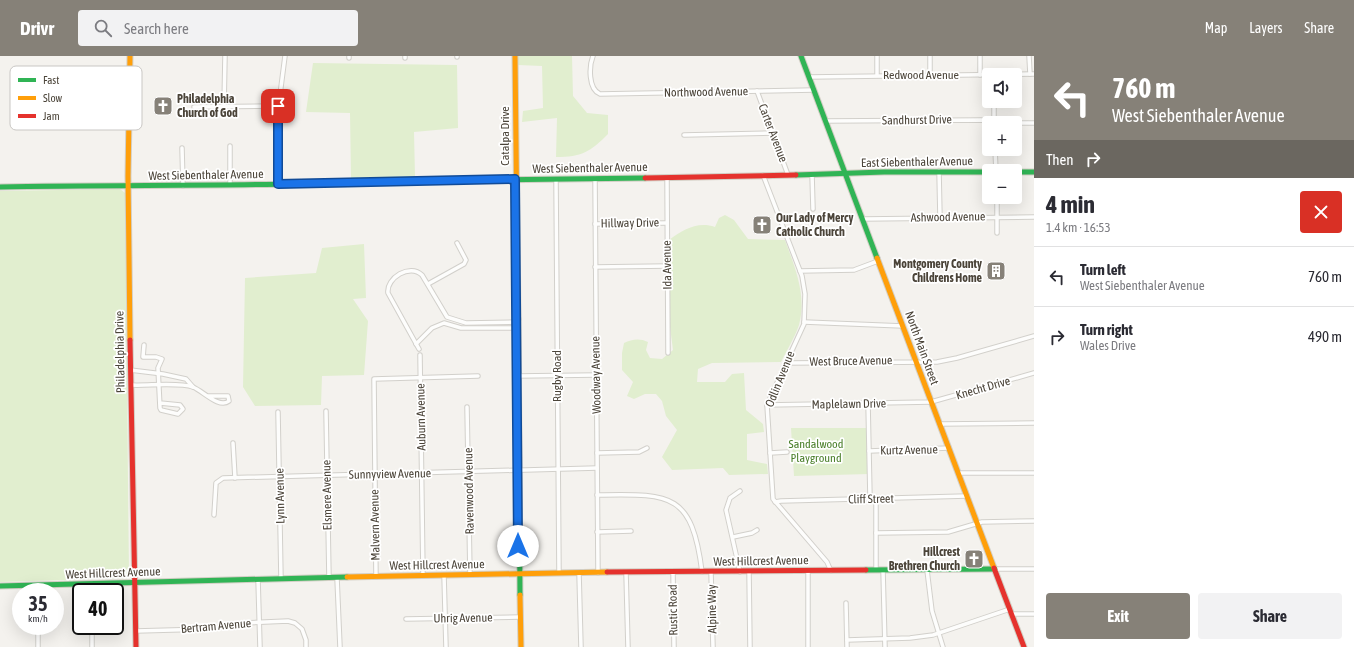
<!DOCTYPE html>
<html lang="en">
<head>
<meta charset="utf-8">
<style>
  :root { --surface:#fff; --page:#f2f2f3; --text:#2b2b33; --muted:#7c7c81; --line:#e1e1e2; --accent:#868178 }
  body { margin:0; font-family:"Asap Condensed",sans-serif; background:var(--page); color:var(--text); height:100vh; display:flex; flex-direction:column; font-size:15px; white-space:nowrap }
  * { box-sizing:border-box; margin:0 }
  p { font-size:13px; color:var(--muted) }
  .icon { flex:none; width:22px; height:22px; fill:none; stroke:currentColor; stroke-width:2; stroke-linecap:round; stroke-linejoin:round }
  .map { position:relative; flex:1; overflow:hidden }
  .details { display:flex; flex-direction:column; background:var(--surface); width:320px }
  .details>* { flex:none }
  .top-card { background:#868178; color:#fff; overflow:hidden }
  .fabs { position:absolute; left:982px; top:12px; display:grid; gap:8px }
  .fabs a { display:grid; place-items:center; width:40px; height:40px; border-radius:4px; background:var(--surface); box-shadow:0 4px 16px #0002; font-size:20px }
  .speed { position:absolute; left:12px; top:527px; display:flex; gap:8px; font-size:20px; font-weight:700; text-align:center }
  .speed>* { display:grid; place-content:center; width:52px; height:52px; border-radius:50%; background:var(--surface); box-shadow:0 4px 16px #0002; line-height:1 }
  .speed small { font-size:10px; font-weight:400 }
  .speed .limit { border:2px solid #111; border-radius:6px; background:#fff; color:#111 }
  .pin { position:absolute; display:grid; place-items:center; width:34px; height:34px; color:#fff; margin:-17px; border-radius:8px; box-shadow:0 2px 6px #0006 }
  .me { position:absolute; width:44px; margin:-22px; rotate:0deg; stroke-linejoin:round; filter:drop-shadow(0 0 3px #0008) }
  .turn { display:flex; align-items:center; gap:14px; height:84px; padding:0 12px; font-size:18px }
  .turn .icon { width:52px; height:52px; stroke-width:2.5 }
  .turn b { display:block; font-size:28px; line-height:34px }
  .then { display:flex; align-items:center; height:38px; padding:0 12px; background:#0003; gap:8px; font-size:15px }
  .round { display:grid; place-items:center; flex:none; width:42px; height:42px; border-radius:4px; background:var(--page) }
  .head { display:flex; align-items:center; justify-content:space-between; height:68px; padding:0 12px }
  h1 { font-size:24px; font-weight:700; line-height:30px }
  .button { display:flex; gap:8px; margin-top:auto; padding:8px 12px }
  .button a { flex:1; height:46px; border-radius:4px; background:var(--accent); color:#fff; font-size:16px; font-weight:700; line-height:46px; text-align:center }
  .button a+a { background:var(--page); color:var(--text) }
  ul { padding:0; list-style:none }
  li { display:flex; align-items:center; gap:12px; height:60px; padding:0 12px; border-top:1px solid var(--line) }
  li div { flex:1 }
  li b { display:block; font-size:15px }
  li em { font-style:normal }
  header { display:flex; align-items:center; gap:24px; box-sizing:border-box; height:56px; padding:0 20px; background:var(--accent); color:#fff }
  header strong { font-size:19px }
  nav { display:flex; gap:22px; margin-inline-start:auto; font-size:14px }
  .search { width:280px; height:36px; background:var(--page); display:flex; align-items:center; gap:10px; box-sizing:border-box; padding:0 14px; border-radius:4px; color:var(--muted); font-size:15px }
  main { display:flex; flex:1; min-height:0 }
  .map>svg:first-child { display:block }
  .green { fill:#e1eecf }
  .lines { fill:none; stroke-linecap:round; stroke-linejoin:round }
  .street-casing { stroke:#d2d0cb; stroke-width:5.5 }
  .fast-casing { stroke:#d3cfc5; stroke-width:7 }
  .slow-casing { stroke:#d3cfc5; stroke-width:7 }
  .jam-casing { stroke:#d3cfc5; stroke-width:7 }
  .street { stroke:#fdfdfc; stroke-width:3.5 }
  .fast { stroke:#30b455; stroke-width:5 }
  .slow { stroke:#ff9f0a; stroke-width:5 }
  .jam { stroke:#e5322d; stroke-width:5 }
  .route-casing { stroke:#114b97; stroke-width:10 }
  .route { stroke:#1a73e8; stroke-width:7 }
  .labels { text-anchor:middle; stroke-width:3.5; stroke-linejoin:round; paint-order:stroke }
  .street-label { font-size:12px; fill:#4b4439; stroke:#fff }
  .poi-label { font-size:12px; font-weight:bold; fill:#4b4439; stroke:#fff; text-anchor:start }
  .park-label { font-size:12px; fill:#4a7f2a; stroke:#fff }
  .key { fill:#fff; stroke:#c9c7c4; stroke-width:1 }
  .key-label { font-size:11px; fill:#4b4439 }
</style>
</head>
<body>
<header>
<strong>Drivr</strong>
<div class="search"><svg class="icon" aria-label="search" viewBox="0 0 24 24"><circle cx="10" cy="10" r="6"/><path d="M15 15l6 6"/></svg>Search here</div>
<nav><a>Map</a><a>Layers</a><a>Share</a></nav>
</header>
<main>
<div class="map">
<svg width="1034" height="591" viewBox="0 0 1034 591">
  <rect width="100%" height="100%" fill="#f4f2ee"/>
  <g class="green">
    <path d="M518 0H572L573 40 587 57 608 59V78C590 96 582 101 556 101L557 62 522 66 523 55 543 52 542 10 518 9Z"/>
    <path d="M313 7 457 9 458 72 414 76 415 121 351 122 350 57 306 56Z"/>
    <path d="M120 133 125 137 129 519 127 522 0 526V135Z"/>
    <path d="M725 159 734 164 748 183 785 184C795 212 807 239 799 269 795 281 787 294 781 306L712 307 698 313 697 326H725L732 318 744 317 746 354 763 368 764 376 747 378V404L767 408 768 418 729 419 723 412 672 414 662 401 677 374 666 360 662 345 656 338H645L634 343 627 340 633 326 622 314V297L624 287C632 283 640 282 648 286L646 294 650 302 662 303 673 294 670 271 669 184C683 174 697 165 715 171L719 162Z"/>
    <path d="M364 188 366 242 353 243 368 265 364 319 322 320 321 349 255 350 243 331 245 222 316 217 322 192Z"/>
    <path d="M791 372H869L870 418 794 420Z"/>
  </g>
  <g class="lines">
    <g class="street-casing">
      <g id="street">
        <path d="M405 0V2"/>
        <path d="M457 0V1"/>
        <path d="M593 0C589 10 588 33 600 38L814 34"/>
        <path d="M877 0V19"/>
        <path d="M930 0V19"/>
        <path d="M980 0V19"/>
        <path d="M1029 0 1030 18"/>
        <path d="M349 2V0"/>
        <path d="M809 21 1034 18"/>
        <path d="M757 35 788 119"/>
        <path d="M994 45V67"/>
        <path d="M194 51 278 50"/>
        <path d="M224 51 225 0"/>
        <path d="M825 65 981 64 1009 67"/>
        <path d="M1015 67H1034"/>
        <path d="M684 79 773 77"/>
        <path d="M230 90V129"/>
        <path d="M182 92 183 130"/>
        <path d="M995 93 996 115"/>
        <path d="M939 115 940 162"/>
        <path d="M812 118 813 153"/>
        <path d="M763 119 802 220 805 238 804 268 767 349 773 443 827 506 831 515"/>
        <path d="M667 121 668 297"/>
        <path d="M595 122 598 517"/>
        <path d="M556 123 559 517"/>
        <path d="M278 128 277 62 285 0"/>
        <path d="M863 163 1034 161"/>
        <path d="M595 168 666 167"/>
        <path d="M997 177V141"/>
        <path d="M595 211 667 210"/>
        <path d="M800 215 854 214 878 205"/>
        <path d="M428 228 464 208 466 204 457 187"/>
        <path d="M804 266 903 270"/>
        <path d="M416 288 432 272 444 267 461 272H517"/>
        <path d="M144 289 143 301H156L162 303 158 312 160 352 161 354 178 358 183 353 180 349 160 347"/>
        <path d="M419 293 388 237C386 222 410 207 422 219L447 261 466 267 517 266"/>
        <path d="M420 299 423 520"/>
        <path d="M786 307 937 306 957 302 1034 280"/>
        <path d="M130 314 163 318 186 323 193 331"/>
        <path d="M517 320 596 319"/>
        <path d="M131 329C147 330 179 326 193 331 203 335 219 353 229 345L228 340H208"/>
        <path d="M868 347 870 442"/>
        <path d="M767 349 931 346 1034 317"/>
        <path d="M467 351 470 519"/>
        <path d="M326 355 329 522"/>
        <path d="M278 356 281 523"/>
        <path d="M940 368 1034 367"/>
        <path d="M233 387 235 422"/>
        <path d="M869 395 949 392"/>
        <path d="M597 397 639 396 647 392"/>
        <path d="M770 397 787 396"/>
        <path d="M959 417H1034"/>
        <path d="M597 439C669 438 692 435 702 516"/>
        <path d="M876 443V514"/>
        <path d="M775 446 781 445 967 440"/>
        <path d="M214 459 216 427 223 422 597 412"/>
        <path d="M597 476 631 475"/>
        <path d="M876 477 948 476 982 466 1034 465"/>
        <path d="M733 481 752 477 757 474"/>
        <path d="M995 513H1034"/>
        <path d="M883 514 885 591"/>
        <path d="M927 514 932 555 943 591"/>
        <path d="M749 515 750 591"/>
        <path d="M808 515V591"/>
        <path d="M626 516 628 591"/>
        <path d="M673 516 674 591"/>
        <path d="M711 516 713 591"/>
        <path d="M740 516 726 454 730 442 740 435"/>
        <path d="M579 517 581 591"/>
        <path d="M444 519 446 591"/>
        <path d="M376 521 374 323 478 320"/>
        <path d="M337 522 340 591"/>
        <path d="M258 523 260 591"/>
        <path d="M38 536V529"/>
        <path d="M92 536V527"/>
        <path d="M846 547 847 591"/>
        <path d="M1012 558H1034"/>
        <path d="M406 563 520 561"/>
        <path d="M136 575 209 573 243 567 288 565 295 567 302 573 306 584V591"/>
        <path d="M847 584 910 582 933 579 1010 553"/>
        <path d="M38 591V570"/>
        <path d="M92 591V570"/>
      </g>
    </g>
    <g class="fast-casing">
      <g id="fast">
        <path d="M801 0 877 202"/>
        <path d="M1015 116H1034"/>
        <path d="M796 119 884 116H989"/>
        <path d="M486 124 645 122"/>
        <path d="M0 131C98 129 195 130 293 128"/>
        <path d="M518 263 520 539"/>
        <path d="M866 514 995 513"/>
        <path d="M0 530 347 521"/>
      </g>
    </g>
    <g class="slow-casing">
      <g id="slow">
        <path d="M515 0 518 263"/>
        <path d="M293 128 486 124"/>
        <path d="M877 202 994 512"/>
        <path d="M130 284 128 120 130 0"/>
        <path d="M347 521 607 516"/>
        <path d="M520 539 521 591"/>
      </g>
    </g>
    <g class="jam-casing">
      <g id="jam">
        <path d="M645 122 796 119"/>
        <path d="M130 284 136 591"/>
        <path d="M994 512 1024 591"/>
        <path d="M607 516 866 514"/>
      </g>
    </g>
    <use href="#street" class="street"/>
    <use href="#fast" class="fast"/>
    <use href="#slow" class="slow"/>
    <use href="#jam" class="jam"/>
  </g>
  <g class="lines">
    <g class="route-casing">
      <path id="route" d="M278 50V128L515 123 518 490"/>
    </g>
    <use href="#route" class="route"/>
  </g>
  <defs>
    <g id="church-square" transform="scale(1)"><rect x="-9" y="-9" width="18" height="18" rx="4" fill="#868178" stroke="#fff"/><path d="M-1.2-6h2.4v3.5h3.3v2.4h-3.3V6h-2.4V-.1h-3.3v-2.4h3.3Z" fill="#fff"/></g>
    <g id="building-square" transform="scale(1)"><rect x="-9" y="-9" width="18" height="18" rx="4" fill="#868178" stroke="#fff"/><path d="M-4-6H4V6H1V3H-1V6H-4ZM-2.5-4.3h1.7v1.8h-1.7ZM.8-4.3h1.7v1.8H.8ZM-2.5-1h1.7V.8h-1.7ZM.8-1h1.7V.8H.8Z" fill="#fff"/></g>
  </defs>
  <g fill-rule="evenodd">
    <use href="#church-square" x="163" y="50"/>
    <use href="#church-square" x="762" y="169"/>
    <use href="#building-square" x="996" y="215"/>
    <use href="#church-square" x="974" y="503"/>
  </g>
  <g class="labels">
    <g class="street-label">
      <text x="921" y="23">Redwood Avenue</text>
      <text transform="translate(706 36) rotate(-1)" y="4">Northwood Avenue</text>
      <text transform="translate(917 64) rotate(-1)" y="4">Sandhurst Drive</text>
      <text transform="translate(773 77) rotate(69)" y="4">Carter Avenue</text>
      <text transform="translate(505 80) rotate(-90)" y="4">Catalpa Drive</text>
      <text transform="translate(917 106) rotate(-1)" y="4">East Siebenthaler Avenue</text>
      <text transform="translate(590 112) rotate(-1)" y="4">West Siebenthaler Avenue</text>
      <text transform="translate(206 119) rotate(-1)" y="4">West Siebenthaler Avenue</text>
      <text transform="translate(948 161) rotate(-1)" y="4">Ashwood Avenue</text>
      <text transform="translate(630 167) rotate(-1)" y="4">Hillway Drive</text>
      <text transform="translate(667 209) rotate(-91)" y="4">Ida Avenue</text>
      <text transform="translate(922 292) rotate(70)" y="4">North Main Street</text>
      <text transform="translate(120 296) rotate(-91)" y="4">Philadelphia Drive</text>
      <text transform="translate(851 305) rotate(-1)" y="4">West Bruce Avenue</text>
      <text transform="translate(596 319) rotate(-91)" y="4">Woodway Avenue</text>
      <text transform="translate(557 320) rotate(-90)" y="4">Rugby Road</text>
      <text transform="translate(780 323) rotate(-68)" y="4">Odlin Avenue</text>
      <text transform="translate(983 332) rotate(-16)" y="4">Knecht Drive</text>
      <text transform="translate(849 348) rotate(-1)" y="4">Maplelawn Drive</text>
      <text transform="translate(421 361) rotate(-91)" y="4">Auburn Avenue</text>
      <text transform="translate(909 394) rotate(-1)" y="4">Kurtz Avenue</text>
      <text transform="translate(390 418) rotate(-1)" y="4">Sunnyview Avenue</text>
      <text transform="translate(469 435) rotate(-91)" y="4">Ravenwood Avenue</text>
      <text transform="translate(327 439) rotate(-91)" y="4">Elsmere Avenue</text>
      <text transform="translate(280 440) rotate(-91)" y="4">Lynn Avenue</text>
      <text transform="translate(871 443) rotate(-1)" y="4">Cliff Street</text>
      <text transform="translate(375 469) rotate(-91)" y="4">Malvern Avenue</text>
      <text transform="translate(761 505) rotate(-1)" y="4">West Hillcrest Avenue</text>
      <text transform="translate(437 509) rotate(-1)" y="4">West Hillcrest Avenue</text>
      <text transform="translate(113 517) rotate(-2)" y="4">West Hillcrest Avenue</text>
      <text transform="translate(712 553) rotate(-91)" y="4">Alpine Way</text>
      <text transform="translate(673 554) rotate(-91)" y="4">Rustic Road</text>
      <text transform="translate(463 562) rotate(-1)" y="4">Uhrig Avenue</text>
      <text transform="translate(216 570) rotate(-5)" y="4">Bertram Avenue</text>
    </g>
    <g class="poi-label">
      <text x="177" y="47">Philadelphia<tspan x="177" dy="14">Church of God</tspan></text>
      <text x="776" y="166">Our Lady of Mercy<tspan x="776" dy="14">Catholic Church</tspan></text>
      <text x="982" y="212" text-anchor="end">Montgomery County<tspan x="982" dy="14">Childrens Home</tspan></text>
      <text x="960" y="500" text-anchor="end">Hillcrest<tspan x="960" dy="14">Brethren Church</tspan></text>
    </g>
    <g class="park-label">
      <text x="816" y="392">Sandalwood<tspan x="816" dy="14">Playground</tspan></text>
    </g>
  </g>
  <rect x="10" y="10" width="132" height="64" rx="6" class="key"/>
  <rect x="18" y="22" width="18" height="4" fill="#30b455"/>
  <rect x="18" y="40" width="18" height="4" fill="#ff9f0a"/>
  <rect x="18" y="58" width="18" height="4" fill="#e5322d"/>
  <g class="key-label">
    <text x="43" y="28">Fast</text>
    <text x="43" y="46">Slow</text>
    <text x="43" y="64">Jam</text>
  </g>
</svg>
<div class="fabs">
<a><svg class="icon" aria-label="sound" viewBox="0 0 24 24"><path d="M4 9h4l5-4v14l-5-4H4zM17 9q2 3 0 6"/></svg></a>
<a>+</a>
<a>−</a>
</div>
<div class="speed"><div>35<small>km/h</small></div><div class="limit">40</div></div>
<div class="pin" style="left:278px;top:50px;background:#d93025"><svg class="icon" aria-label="arrive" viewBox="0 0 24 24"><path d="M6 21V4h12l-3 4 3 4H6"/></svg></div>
<svg class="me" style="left:518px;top:490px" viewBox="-20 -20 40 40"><circle r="19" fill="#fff"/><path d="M0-13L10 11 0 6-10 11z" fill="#1a73e8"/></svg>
</div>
<section class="details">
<div class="top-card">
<div class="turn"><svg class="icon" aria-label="left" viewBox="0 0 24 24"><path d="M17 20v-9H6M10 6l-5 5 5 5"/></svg><div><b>760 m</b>West Siebenthaler Avenue</div></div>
<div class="then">Then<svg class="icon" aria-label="right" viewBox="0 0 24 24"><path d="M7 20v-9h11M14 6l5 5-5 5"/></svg></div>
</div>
<div class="head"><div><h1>4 min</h1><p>1.4 km · 16:53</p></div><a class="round" style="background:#d93025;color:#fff"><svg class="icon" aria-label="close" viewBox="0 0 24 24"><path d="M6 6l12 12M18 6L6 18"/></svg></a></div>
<ul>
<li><svg class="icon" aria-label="left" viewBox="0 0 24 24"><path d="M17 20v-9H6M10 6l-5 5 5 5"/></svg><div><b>Turn left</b><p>West Siebenthaler Avenue</p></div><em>760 m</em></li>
<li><svg class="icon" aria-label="right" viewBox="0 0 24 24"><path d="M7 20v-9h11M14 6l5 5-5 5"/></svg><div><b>Turn right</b><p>Wales Drive</p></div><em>490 m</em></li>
</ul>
<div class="button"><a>Exit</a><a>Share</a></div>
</section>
</main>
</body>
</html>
